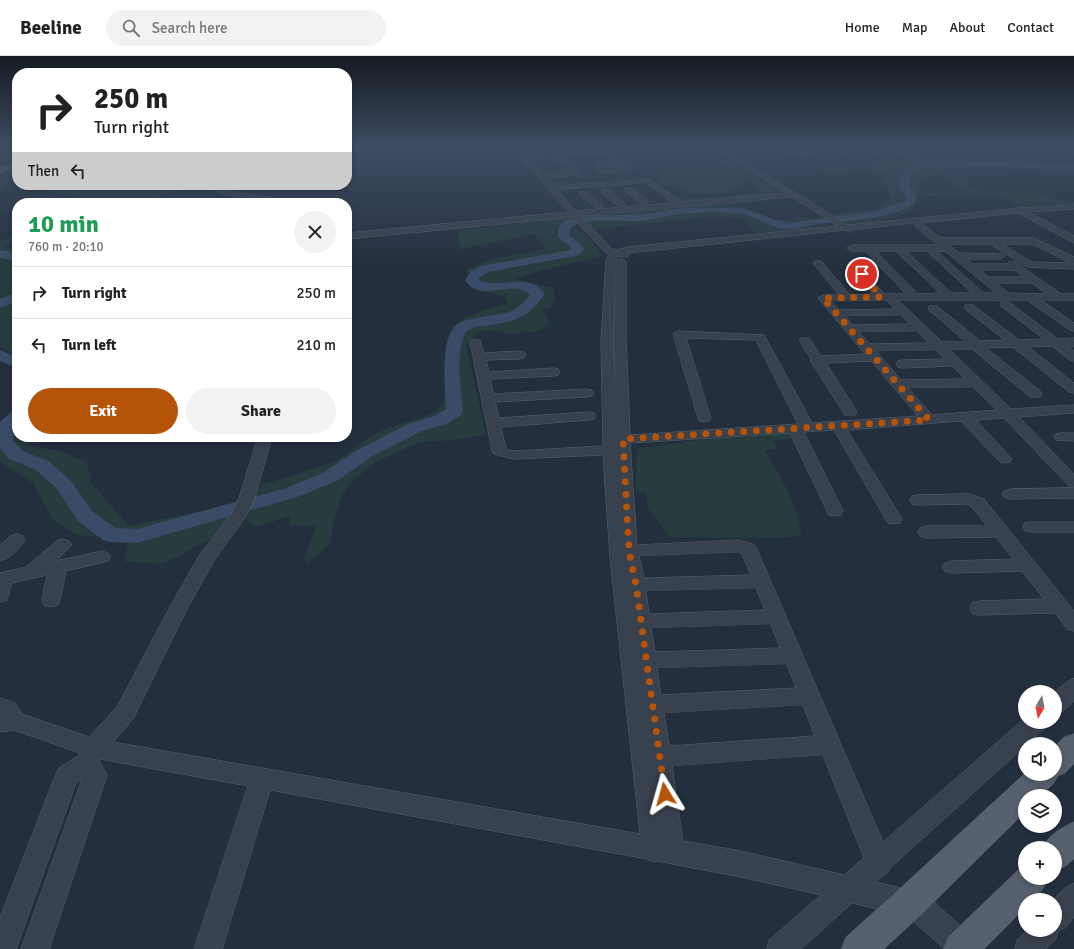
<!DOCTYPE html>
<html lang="en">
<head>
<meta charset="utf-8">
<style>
  :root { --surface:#fff; --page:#f2f2f2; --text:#222; --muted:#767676; --line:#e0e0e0; --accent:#b45309 }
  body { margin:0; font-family:Signika,sans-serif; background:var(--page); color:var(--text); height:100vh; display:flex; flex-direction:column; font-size:15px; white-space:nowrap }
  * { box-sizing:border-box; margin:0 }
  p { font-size:13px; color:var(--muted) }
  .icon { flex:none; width:22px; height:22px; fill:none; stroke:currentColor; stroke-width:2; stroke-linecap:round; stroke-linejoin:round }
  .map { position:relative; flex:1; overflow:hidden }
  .side { position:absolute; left:12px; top:142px; width:340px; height:244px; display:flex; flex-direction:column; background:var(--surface); border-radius:16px; box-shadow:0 2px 6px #0003 }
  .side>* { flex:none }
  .banner { position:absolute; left:12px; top:12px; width:340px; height:122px; border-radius:16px; box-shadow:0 2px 6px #0003; background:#fff; color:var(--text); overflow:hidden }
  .needle { width:26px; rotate:190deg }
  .controls { position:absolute; left:1018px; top:629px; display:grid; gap:8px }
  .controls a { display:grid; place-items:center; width:44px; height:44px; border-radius:50%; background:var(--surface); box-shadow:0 2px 6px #0003; font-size:20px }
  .pin { position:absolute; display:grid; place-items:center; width:34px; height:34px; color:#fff; margin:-17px; border:2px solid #fff; border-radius:50%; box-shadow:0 1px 4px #0007 }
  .me { position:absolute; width:44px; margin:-22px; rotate:352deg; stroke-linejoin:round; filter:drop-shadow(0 0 3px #0008) }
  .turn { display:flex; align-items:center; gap:14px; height:84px; padding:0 16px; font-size:18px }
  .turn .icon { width:52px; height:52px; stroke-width:2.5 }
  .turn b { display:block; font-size:28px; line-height:34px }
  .then { display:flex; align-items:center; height:38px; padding:0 16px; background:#0003; gap:8px; font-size:15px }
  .round { display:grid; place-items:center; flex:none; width:42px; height:42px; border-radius:21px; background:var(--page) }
  .summary { display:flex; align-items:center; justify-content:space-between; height:68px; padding:0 16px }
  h1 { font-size:24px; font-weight:700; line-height:30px; color:#1e9e55 }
  .action { display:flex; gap:8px; margin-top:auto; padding:8px 16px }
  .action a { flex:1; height:46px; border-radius:24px; background:var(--accent); color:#fff; font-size:16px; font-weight:700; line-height:46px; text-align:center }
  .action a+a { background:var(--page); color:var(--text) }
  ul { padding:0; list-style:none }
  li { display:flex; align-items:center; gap:12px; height:52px; padding:0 16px; border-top:1px solid var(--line) }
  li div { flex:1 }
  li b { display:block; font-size:15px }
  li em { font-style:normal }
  header { display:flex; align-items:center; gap:24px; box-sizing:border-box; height:56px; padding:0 20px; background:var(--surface); border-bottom:1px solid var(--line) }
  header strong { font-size:19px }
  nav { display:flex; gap:22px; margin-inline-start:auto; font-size:14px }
  .search { width:280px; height:36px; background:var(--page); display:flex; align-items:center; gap:10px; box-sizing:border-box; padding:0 14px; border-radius:22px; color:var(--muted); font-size:15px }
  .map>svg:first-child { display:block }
  .green { fill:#263c3f }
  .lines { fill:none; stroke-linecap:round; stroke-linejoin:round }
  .river { fill:#394c67; fill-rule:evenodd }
  .minor-casing { stroke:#565f6c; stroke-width:1 }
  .major-casing { stroke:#414a57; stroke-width:1 }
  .minor { fill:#38414e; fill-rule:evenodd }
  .major { fill:#56606e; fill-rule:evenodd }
  .route { stroke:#b45309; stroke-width:7; stroke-dasharray:0 12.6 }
</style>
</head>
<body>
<header>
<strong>Beeline</strong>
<div class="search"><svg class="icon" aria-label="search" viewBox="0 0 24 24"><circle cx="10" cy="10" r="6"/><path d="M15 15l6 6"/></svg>Search here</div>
<nav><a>Home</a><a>Map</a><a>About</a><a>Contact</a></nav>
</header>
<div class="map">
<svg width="1074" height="893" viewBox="0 0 1074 893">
  <rect width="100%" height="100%" fill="#242f3e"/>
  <g class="green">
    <path d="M0 89H17V96L0 102Z"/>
    <path d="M712 95 786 142 732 149 754 154 777 165 810 161 828 170 824 172 760 177 754 176 743 163 718 160 595 173 582 159 688 149 677 143 763 137 739 120 743 124 744 128C726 144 678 138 659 127L657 123C669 104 721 114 738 120L703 96Z"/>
    <path d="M907 102 1074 109V117L1052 114 1050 113 947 112 941 117 922 122C917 133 918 144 914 155L878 165 847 168 832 159 876 152 892 143 885 128 887 119 878 115 859 114 823 116 811 109C821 107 831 110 842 110 864 110 885 106 907 102Z"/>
    <path d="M12 113H17V119L0 134V117Z"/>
    <path d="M944 119H955L975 134 993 136 1037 135 1054 144 1074 146V149L1022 153 994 137 959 141 927 140 924 137 964 136Z"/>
    <path d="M51 129H160L184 133 145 147H115L49 137Z"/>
    <path d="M566 162 591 185 602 200 539 215 515 223 554 232V244L550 252H541L550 267 537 275 514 278 491 274 479 276 466 290 486 379 455 384 420 386 374 407 350 427 342 439 333 468 330 488 308 506 304 503 316 470 289 469 290 460 255 471 242 460 262 429 334 406 378 376 431 358 444 348 447 283 458 266 481 255 508 247 503 240 484 235 472 230 466 214 492 203 545 193 534 178 461 193 458 174Z"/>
    <path d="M17 179V182L4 192 17 193V301L0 289V184Z"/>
    <path d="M17 363V381H24L30 390 60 395 87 406 92 428 129 470 220 451 231 459 215 481 163 508 124 505 129 487 122 483 77 479 53 464 34 428 0 406V374Z"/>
    <path d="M788 375 791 383 773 384 778 393 765 394C781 425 798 445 801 480L777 482 670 481 648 453 646 437 635 436 637 393 719 381Z"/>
  </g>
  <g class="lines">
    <g class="river">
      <path d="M930 105H1001L1074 108V114L1001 111H930L913 115 908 127 917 143C907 163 838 165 817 168 807 170 797 174 787 173 769 172 754 158 735 157 718 156 698 156 681 158 667 159 653 164 639 165 621 166 581 160 569 173V180L578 186 584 193 579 199 488 216 480 221 478 223C496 236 528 213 545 238 528 262 518 264 490 269 481 270 473 271 466 276 455 296 461 333 463 355L461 359 447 368 422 375 371 401 337 425 297 441 137 487 110 486 103 484 78 465 57 433 36 414 9 403 0 392V366L11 356 17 355V369L14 372 13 385 23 395 50 406 71 425 92 455 115 472 137 473 283 433 323 417 359 393 410 367 435 360 446 353C445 334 440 283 456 269 464 263 479 262 488 260 510 257 516 256 530 239 527 237 523 234 519 233 501 230 478 244 465 224L471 215 481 210 571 194 570 190 558 181V172L565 164 590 159H640L681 152H742L779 165 790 167 876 155 906 145 907 143 898 127C905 109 912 108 930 105Z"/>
      <path d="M0 194 17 197V205L0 202Z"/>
      <path d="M17 236V245L0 252V243Z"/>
      <path d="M0 294 17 301V312L0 305Z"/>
    </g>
    <g class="minor-casing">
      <g id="minor">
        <path d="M511 89H518L527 100 607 93 626 107 633 113 629 115 601 117 595 112V108L617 106 605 97 561 101 580 117 576 119 547 122 554 130 649 123 682 146 785 137 709 89H717L848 169 1019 152 1074 149V153L1029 156 1074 180V187L1018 157 921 167 941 182H1034L1074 201V213L1027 211 990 188H948L959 197 1003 198 1005 200 1000 203H966L973 208H1007L1009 206H1015L1061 238H1074V244H1041L1074 267V275L1070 274 1027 244H898L942 286H966L929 254 928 252 929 250H937L980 285 1005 284 965 253 964 251 965 249H973L1019 284 1044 283 1001 250 1000 248 1001 246H1009L1058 283 1074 282V290H1067L1074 295V305L1070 304 1052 290 1028 291 1074 327V337L1069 336 1013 291 986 292 1040 335 1042 338 1040 341H1030L972 293H949L1011 353 1074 349V357L1019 361 1074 418V432L1069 430 1004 362 976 364 1012 403 1010 406 1005 407 1000 406 961 365 847 374 902 463 900 467 894 468 888 467 834 374 804 376 843 455 841 459 835 460 829 459 827 455 790 377 630 387 637 489 738 484 753 488 756 491 883 786 1025 662V666H1047L1044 673 890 812 888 816 875 826 909 834 935 847 972 880 976 890 975 893H945L915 867 904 859 852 847 801 893H766L770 883 821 839 741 821 657 805 654 806 647 803 270 734 222 893H194L248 730 100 703 99 705 107 719 49 893H21L82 723 76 727 16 893H0V862L55 720 59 712 78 700 80 697 14 674 0 676V642L15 647 22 658 89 681 117 651 171 549 199 500 231 458 239 442 258 381H272L255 442 246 460 215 503 189 549 133 663 113 686 640 778 610 501 603 399 514 403 494 398 492 395 470 286 472 284H480L484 297 520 295 524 296 526 299 524 302 520 303 486 304 489 316 554 312 558 313 560 316 558 319 554 320 490 323 493 338 587 333 592 334 594 337 592 340 587 341 495 346 499 362 589 356 594 357 596 360 594 363 589 364 501 371 506 393 514 395 603 390 601 286 606 203 610 198 606 197 572 161 347 183V177L568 156ZM553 101 570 115 543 118 530 104ZM621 110 623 111 604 112ZM647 127 673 147 576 155 557 134ZM792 141 838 170 627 191 616 194 612 193 581 160ZM914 167 915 170 938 189H852L847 192 852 195H865L906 238H884L856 205 853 204 848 207 873 238 850 239 821 205H815L813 207 839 239H823L818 242 865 298 821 300 809 282H801L799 284 811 303 810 304 845 359H855L857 356 826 307 871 305 918 360 812 367 764 279 679 275 675 276 673 278 699 365 704 366 709 365 711 362 686 282 756 284 798 368 630 379 626 279V205L621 202 616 205 614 279 615 337 613 286 616 203 618 200 627 201 629 199 628 197 845 174 849 176 853 174ZM1003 188H1032L1071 207 1032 206ZM876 195H896L940 237 918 238ZM906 195H927L972 237H952ZM937 195H945L996 237H984ZM980 214H1014L1024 221H989ZM996 227H1032L1047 238 1009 237ZM886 244 895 253 839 254 831 245ZM901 259 910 268 853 269 845 260ZM917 275 929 287 870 288 859 276ZM936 294 945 303 902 304 898 305 896 308 898 311 902 312 952 310 965 323 901 324 876 295ZM973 331 997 354 932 359 908 332ZM738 496 742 498 751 519 644 522 639 500ZM756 532 765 554 649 558 646 535ZM771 568 780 592 655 596 651 572ZM787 608 796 632 661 639 657 612ZM803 649 815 680 669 690 664 657ZM823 699 864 802 844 819 741 795 683 785 672 710Z"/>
        <path d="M792 89H800L813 98 810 100 781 101V99L783 98 803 97Z"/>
        <path d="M823 89H832L852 100 847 101Z"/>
        <path d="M857 89H866L882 97 877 98Z"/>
        <path d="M882 89H891L926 105 921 106Z"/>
        <path d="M1057 89H1066L1074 93V98Z"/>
        <path d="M626 132H632L649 146 645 148H642L626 136Z"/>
        <path d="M217 133 268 141H271L274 147H266L265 145 220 137 216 135Z"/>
        <path d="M603 134H609L626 148 622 150H619L603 138Z"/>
        <path d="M581 136H587L604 150 600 152H597L581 140Z"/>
        <path d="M1061 377H1074V385L1056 384 1054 381 1056 378Z"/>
        <path d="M1074 432V442L1010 443 1004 441 1002 438 1004 435 1010 433Z"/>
        <path d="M969 438 984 443 1074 555V575L1067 573 1055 557 979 559 972 557 970 552 972 547 979 545 1044 543 1022 515 951 517 945 515 942 511 945 507 951 505 1013 503 996 481 926 482 920 480 918 476 920 472 926 470H987L972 451 968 448 918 449 912 448 910 444 912 440 918 439Z"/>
        <path d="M1031 466H1074V476H1031L1025 475 1023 471 1025 467Z"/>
        <path d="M17 478 23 480 25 484C20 493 10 502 0 505V489L11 480Z"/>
        <path d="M63 483 69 485 72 489 56 505 102 495 108 497 111 501 108 505 66 515 60 544 58 549 51 551 44 549 42 544 47 519 12 527 7 544 0 546V517L26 511 57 485Z"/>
        <path d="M1074 623V645L1063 655 1055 658V636L1067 626Z"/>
        <path d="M1074 828V861L1065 872 1059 874 1055 884 1046 893H1014L1018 883 1027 874H1055V844H1053L1065 832Z"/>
      </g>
    </g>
    <g class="major-casing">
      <g id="major">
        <path d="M17 105V111L0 117V111Z"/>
        <path d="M1074 678V708L1065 717 1058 720 1054 727 1041 740H1025V756L921 859 884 893H841L846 881 897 835 1025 717V718H1055V690L1064 681Z"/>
        <path d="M1074 766V803L1066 810 1055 815V792H1042C1047 780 1063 770 1074 766Z"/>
        <path d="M1025 809V822H1048L1043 833 1033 844H1025V852L984 893H943L948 881 1021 811Z"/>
      </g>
    </g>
    <use href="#minor" class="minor"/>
    <use href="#major" class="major"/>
  </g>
  <linearGradient id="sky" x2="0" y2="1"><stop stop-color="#141a22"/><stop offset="0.42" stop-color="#3f4d63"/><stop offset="1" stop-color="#3f4d63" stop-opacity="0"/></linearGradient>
  <rect width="1074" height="214" fill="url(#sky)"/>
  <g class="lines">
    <path class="route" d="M665 738 636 529 629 495 623 383 929 364 823 242 881 241 862 218"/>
  </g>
</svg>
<div class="controls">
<a><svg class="needle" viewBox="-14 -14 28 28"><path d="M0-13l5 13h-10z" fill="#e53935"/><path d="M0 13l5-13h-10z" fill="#767676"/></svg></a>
<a><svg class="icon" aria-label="sound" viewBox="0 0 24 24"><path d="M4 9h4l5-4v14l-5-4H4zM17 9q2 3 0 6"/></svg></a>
<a><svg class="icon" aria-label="layers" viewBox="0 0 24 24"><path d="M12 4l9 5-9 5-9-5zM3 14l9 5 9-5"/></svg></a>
<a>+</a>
<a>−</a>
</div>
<div class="pin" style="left:862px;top:218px;background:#d93025"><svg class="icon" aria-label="arrive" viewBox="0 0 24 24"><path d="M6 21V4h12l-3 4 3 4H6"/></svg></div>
<svg class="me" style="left:665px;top:738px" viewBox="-20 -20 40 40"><path d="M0-17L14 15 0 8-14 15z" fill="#b45309" stroke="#fff" stroke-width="4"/></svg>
<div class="banner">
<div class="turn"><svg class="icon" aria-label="right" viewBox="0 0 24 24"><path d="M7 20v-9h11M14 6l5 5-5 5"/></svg><div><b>250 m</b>Turn right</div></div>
<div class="then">Then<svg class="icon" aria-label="left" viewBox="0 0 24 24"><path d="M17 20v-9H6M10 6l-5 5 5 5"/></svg></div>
</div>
<section class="side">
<div class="summary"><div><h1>10 min</h1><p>760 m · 20:10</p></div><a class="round"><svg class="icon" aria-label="close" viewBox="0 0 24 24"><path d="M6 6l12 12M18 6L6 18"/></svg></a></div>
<ul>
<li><svg class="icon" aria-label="right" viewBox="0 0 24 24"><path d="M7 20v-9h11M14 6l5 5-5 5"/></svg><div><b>Turn right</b></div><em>250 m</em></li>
<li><svg class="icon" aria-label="left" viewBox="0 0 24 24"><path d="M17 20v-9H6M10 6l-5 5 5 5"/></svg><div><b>Turn left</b></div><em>210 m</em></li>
</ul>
<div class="action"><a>Exit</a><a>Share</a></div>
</section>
</div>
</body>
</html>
